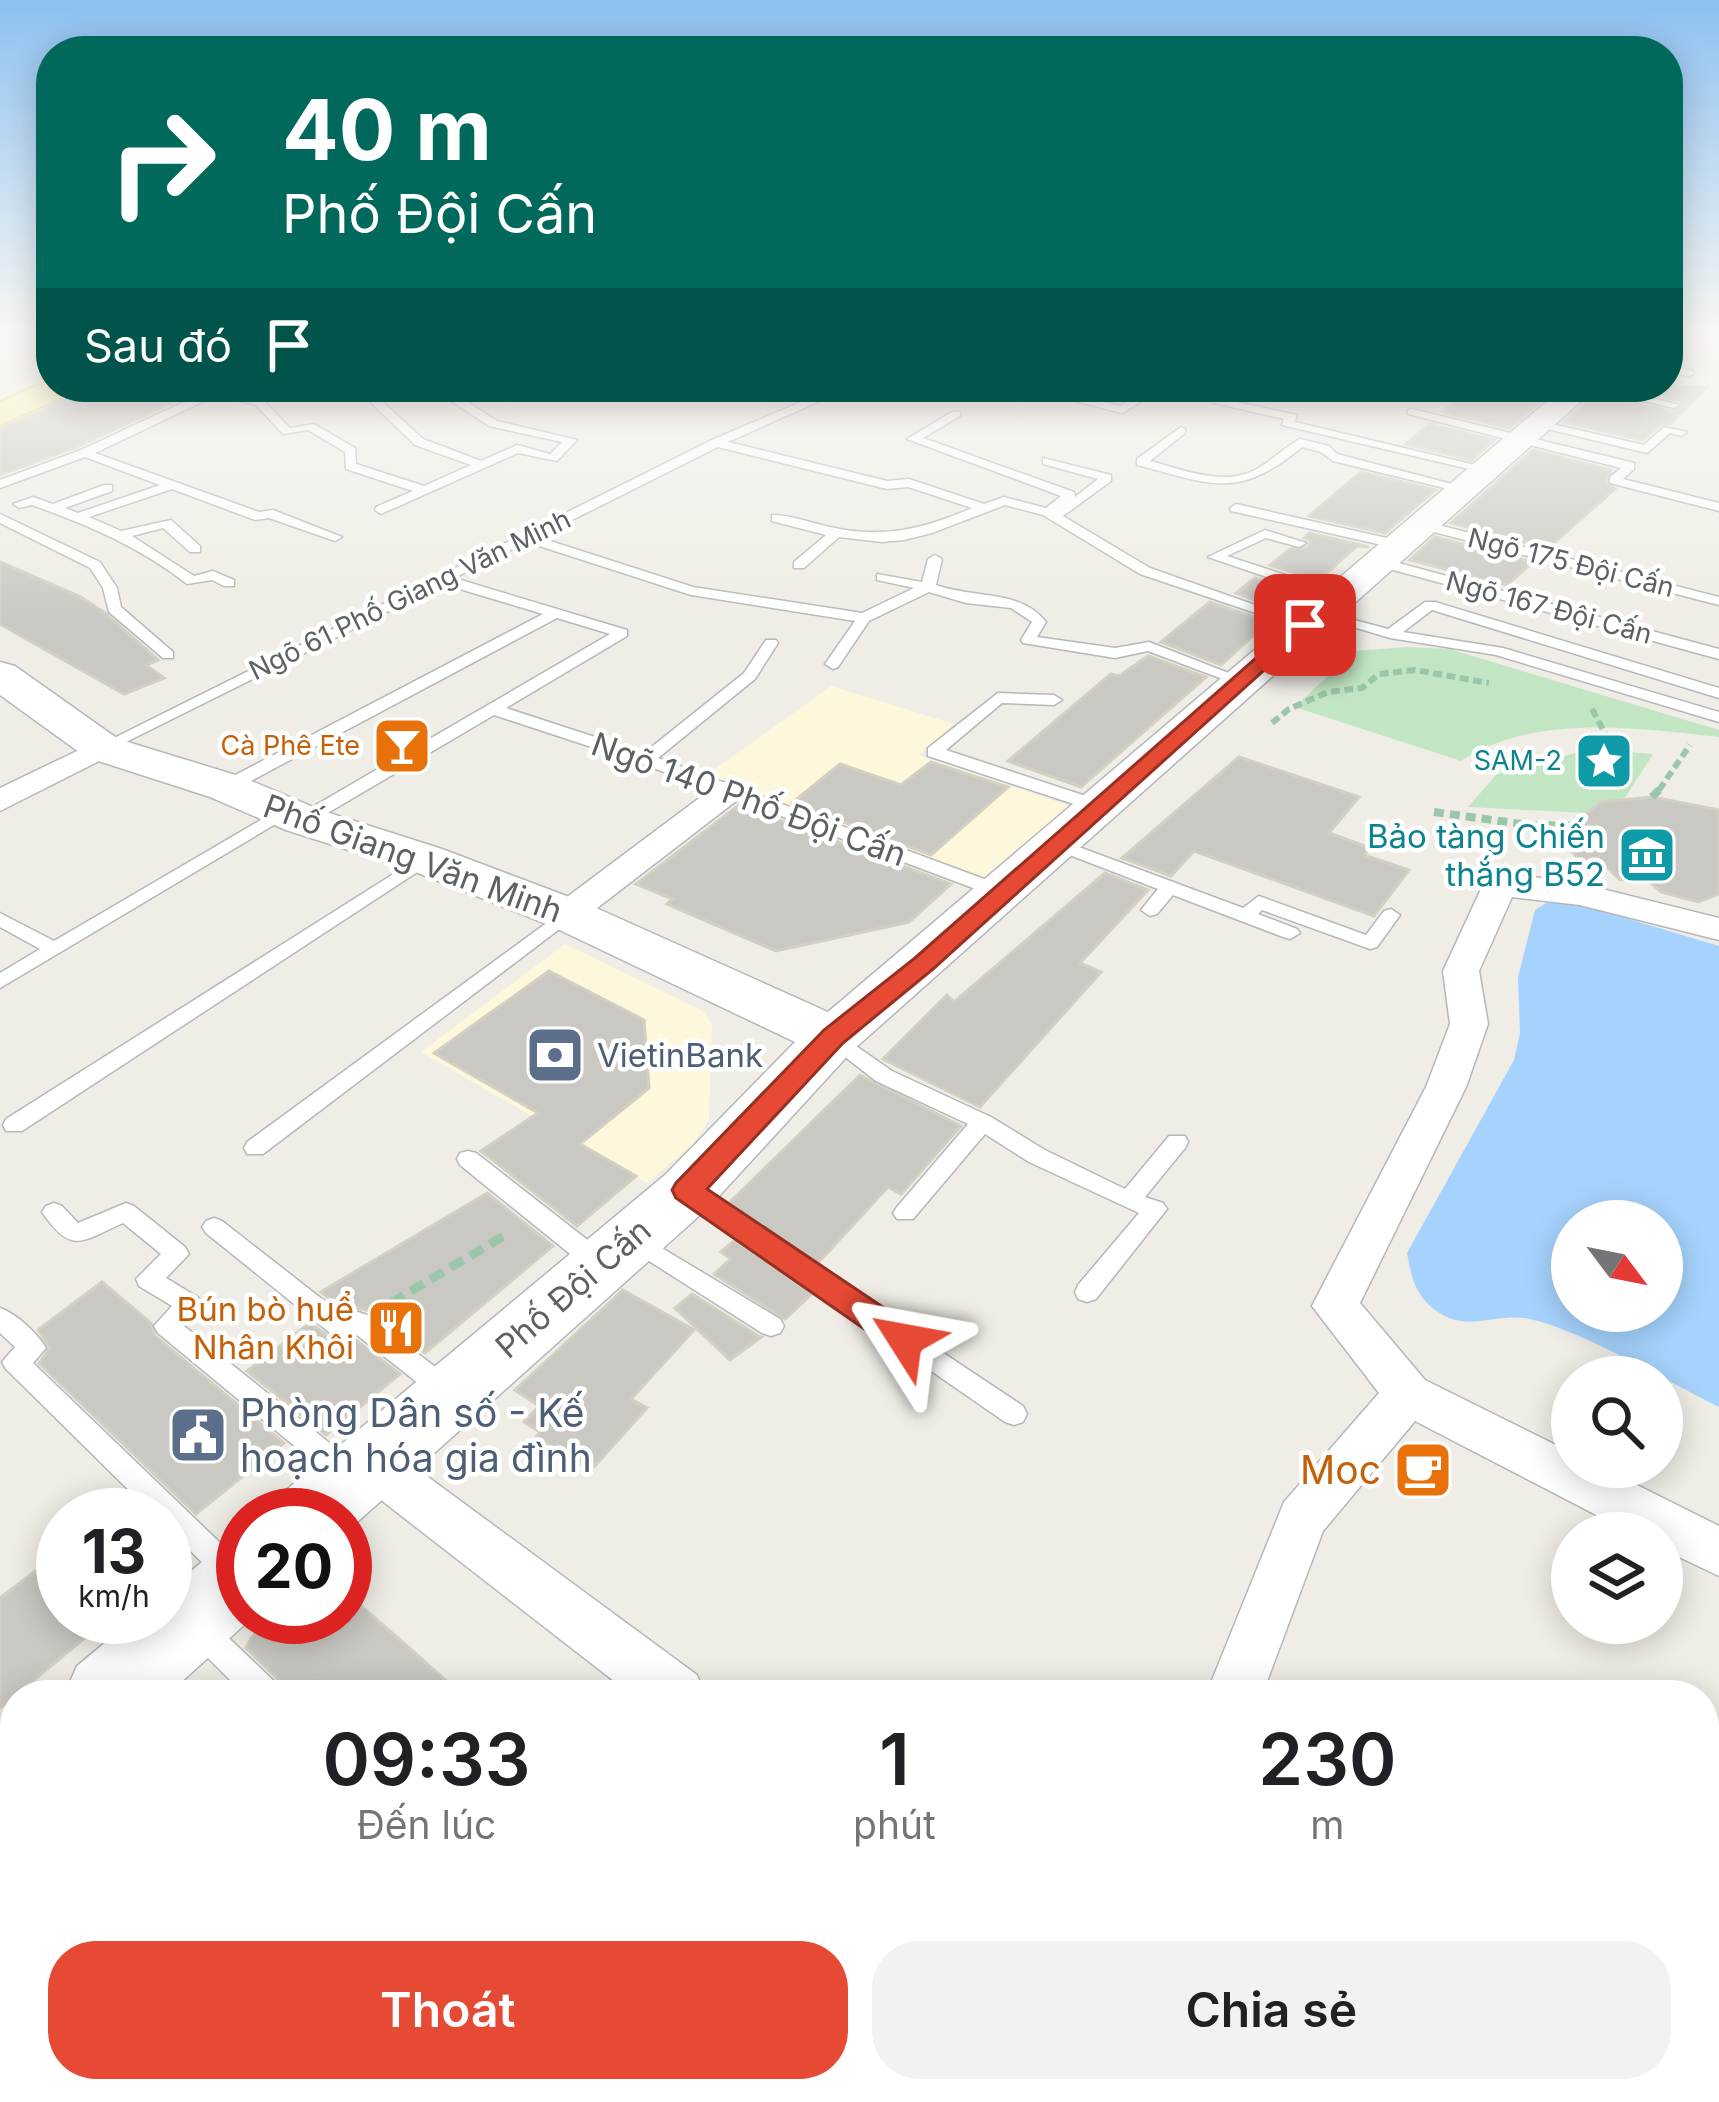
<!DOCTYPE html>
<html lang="vi">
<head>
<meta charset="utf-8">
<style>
  :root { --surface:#fff; --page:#f2f2f2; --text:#202124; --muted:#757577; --accent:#e64a34 }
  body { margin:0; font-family:Inter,sans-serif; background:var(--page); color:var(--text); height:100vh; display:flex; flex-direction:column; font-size:45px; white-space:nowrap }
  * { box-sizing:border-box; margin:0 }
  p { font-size:39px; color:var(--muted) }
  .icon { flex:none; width:66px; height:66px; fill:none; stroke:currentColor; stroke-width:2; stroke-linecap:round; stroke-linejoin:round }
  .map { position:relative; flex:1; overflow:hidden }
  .panel { position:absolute; left:0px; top:1680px; width:1719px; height:423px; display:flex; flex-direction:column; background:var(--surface); border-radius:48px 48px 0 0; box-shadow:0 6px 30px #0003 }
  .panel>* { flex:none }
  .guide { position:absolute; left:36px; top:36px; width:1647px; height:366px; border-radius:48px; box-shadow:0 6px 30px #0003; background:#00695c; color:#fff; overflow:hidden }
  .needle { width:78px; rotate:122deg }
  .controls { position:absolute; left:1551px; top:1200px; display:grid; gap:24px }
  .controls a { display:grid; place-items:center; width:132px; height:132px; border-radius:50%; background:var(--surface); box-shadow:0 6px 30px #0003; font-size:60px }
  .speed { position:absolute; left:36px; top:1488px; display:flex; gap:24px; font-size:60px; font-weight:700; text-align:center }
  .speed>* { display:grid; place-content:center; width:156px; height:156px; border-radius:50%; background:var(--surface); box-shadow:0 6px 30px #0003; line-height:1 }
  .speed small { font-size:30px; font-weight:400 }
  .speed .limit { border:18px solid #d22; background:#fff; color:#111 }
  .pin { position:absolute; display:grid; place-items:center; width:102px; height:102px; color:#fff; margin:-51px; border-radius:24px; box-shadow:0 6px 18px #0006 }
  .me { position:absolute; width:132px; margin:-66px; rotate:304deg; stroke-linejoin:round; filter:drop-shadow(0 0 9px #0008) }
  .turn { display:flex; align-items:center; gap:42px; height:252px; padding:0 48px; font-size:54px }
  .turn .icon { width:156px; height:156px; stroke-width:2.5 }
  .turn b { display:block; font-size:84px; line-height:102px }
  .then { display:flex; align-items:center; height:114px; padding:0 48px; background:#0003; gap:24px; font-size:45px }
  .eta { display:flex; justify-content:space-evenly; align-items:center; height:204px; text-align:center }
  .eta b { font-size:72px; font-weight:600; line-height:84px }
  .primary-button { display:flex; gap:24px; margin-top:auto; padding:24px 48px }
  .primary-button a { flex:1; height:138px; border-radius:48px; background:var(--accent); color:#fff; font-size:48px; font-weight:600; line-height:138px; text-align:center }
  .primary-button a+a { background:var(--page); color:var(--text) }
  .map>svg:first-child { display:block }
  .commercial { fill:#fdf7dc }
  .green { fill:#c2e6c4 }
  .water { fill:#a6d3fd; fill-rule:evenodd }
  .building { fill:#cac8c2; stroke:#d3cfc3; stroke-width:3 }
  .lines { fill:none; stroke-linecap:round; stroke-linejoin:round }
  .lane-casing { stroke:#b5b7bb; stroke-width:3 }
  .street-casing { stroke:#b5b7bb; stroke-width:3 }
  .secondary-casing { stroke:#b4b7bc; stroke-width:3 }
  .primary-casing { stroke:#efcd5e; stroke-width:3 }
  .path-far2 { stroke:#9bc6aa; stroke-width:6; stroke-dasharray:9 4.5; stroke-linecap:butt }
  .path-far1 { stroke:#9bc6aa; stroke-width:8; stroke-dasharray:10 6; stroke-linecap:butt }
  .path { stroke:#9bc6aa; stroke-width:9; stroke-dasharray:15 8; stroke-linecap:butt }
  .lane { fill:#fff; fill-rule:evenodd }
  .street { fill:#fff; fill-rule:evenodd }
  .secondary { fill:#fff; fill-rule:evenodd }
  .primary { fill:#fdf4ab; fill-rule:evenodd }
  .route { fill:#e64a34; stroke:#963022; stroke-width:3 }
  .labels { text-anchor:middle; stroke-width:9; stroke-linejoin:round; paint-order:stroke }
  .far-street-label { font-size:27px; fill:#5d6065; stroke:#fff }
  .far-food-label { font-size:27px; fill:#c56008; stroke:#fff; text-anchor:end }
  .far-culture-label { font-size:27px; fill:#0d838f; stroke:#fff; text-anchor:end }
  .street-label { font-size:33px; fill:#5d6065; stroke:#fff }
  .culture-label { font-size:33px; fill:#0d838f; stroke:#fff; text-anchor:end }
  .service-label { font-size:33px; fill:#4e5e75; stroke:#fff; text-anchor:start }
  .food-label { font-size:33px; fill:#c56008; stroke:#fff; text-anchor:end }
  .near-service-label { font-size:39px; fill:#4e5e75; stroke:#fff; text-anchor:start }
  .near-food-label { font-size:39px; fill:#c56008; stroke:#fff; text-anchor:end }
</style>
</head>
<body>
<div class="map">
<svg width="1719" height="2102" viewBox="0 0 1719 2102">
  <rect width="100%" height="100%" fill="#efede5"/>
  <g class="commercial">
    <path d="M831 686 954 724 919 755 1073 807 992 882 705 776Z"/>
    <path d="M565 944 703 1011 712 1025 709 1120 693 1144 647 1183 421 1052Z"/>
  </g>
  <g class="green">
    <path d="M1407 647 1449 649 1719 730V737C1637 728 1534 713 1461 761L1295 707 1354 651Z"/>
    <path d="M1616 751 1653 754 1625 798 1601 802 1587 813 1468 807 1497 774 1575 753Z"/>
  </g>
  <g class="water">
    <path d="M1572 902 1719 946V1407C1672 1384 1573 1325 1524 1318 1491 1314 1466 1333 1435 1310 1415 1295 1411 1276 1407 1253L1514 1060 1520 1033 1518 977 1535 910 1546 903ZM1572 1221H1662V1311H1572Z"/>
    <path d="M522 2088H1003L1018 2102H511Z"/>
  </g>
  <g class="building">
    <path d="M79 387H205L79 446 0 475V429L72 398Z"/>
    <path d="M1471 387H1557L1509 428 1443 412Z"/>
    <path d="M1625 387H1707L1670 424H1661L1643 440 1564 422 1596 394 1673 412 1684 406 1681 401Z"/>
    <path d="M1428 425 1429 424 1494 440 1472 460 1406 444Z"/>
    <path d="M1533 450 1611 470 1606 483 1615 489 1548 548 1451 523Z"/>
    <path d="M1361 472 1435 490 1385 533 1309 516Z"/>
    <path d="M1309 533 1369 547 1357 546 1319 580 1270 565 1290 549 1308 547 1310 541 1304 538Z"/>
    <path d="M1435 537 1533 562 1507 585 1410 560Z"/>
    <path d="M0 562 81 597 105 613 158 660 146 665 164 678 124 694 0 624Z"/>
    <path d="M1255 578 1300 593 1282 610 1236 593Z"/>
    <path d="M1210 602 1268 622 1221 665 1161 642Z"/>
    <path d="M1148 656 1206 677 1081 787 1008 761 1111 674 1119 676Z"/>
    <path d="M1239 757 1359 797 1329 833 1370 848 1364 855 1409 870 1374 916 1194 851 1171 876 1122 858Z"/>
    <path d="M931 762 1008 787 931 855 792 803 840 764 901 785Z"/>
    <path d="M1652 797 1719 810V894L1698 902 1661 892 1644 877 1620 880 1608 868H1583L1571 849 1587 813 1601 802Z"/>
    <path d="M739 805 951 884 909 922 776 951 667 904 673 899 636 884Z"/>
    <path d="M1105 873 1148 890 1080 963 1101 972 980 1107 883 1059 947 995 954 1002Z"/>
    <path d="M549 971 644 1020 649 1088 580 1144 636 1176 577 1226 481 1151 538 1113 434 1053Z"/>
    <path d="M860 1075 961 1126 901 1194 888 1187 817 1264 728 1204Z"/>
    <path d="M487 1193 553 1246 425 1353 370 1311 356 1308 346 1312 321 1292Z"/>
    <path d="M735 1240 812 1294 785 1319 714 1274 731 1259 721 1252Z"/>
    <path d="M102 1282 151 1323 155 1336 284 1443 196 1514 39 1363 50 1348 38 1330Z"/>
    <path d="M623 1290 694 1330 631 1399 647 1408 591 1470 536 1437 540 1432 524 1422 539 1406 515 1390Z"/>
    <path d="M692 1294 760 1337H761L730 1360 675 1308Z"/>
    <path d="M310 1323 334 1341 356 1340 400 1374 326 1435 247 1371Z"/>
    <path d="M63 1550V1617H110L0 1708V1598Z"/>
    <path d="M345 1592 407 1646 462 1695H285L280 1681 246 1648 251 1638 274 1617H345Z"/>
  </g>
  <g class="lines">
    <g class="lane-casing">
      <g id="lane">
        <path d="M0 332H15L0 338Z"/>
        <path d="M1668 366 1693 371 1694 373 1689 376 1668 372Z"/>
        <path d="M216 387H231L227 390 264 401 290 428 314 424 355 448 356 464 424 486 471 465 415 445 362 394 344 387 370 390 423 439 481 461 517 445 550 454 562 442 489 426 430 387H444L497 421 577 440 557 461 518 453 381 514 375 510 376 507 413 491 346 469 345 452 308 430 283 434 256 405 217 395 95 453 259 512 273 510 342 537 335 541 269 518 255 520 172 489 89 517 121 531 171 520 200 546V552H190L163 528 132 536 194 576 213 571 234 580V586H224L212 580 187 584C140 547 88 525 32 505L19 508 13 504 33 497 53 504 104 485H112V491L65 508 78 513 160 485 85 457 0 488V480L81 450Z"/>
        <path d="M499 387H514L533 397 523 399Z"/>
        <path d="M629 387H643L637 390Z"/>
        <path d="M691 387H706L709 390 703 393Z"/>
        <path d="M836 387H851L728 442 887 481 909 479 984 504 1004 497 1046 508 1061 496 907 439 952 412H960V416L923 438 1074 492 1075 497 1098 479 1043 464V458L1111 475V481L1063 516 1150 568 1312 625 1300 628 1140 574 1043 515 1005 505 932 533 904 540 882 542 839 537 804 568H794V562L826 535 772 521V515C791 515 811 523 830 527 882 539 924 529 972 508L908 487 887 489 718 447 538 537 693 587 862 613 914 588 877 580V574L922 582 928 559 935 555 942 559 936 585C975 599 1020 589 1046 622L1037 637 1115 648 1149 642 1249 681 1241 686 1236 684 1148 651 1115 658 1023 643 1021 640 1032 622 1011 608 966 603 929 592 869 621 838 667 833 669 825 664 855 621 691 595 527 542 454 578 627 630V636L506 708 644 753 744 673 766 640H776L778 643 755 679 658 758 1011 889 1013 893 1011 897H997L640 763 494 715 309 824H297V816L610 634 557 618 232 791H220V783L543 614 443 584 108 751H96L94 748 714 439Z"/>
        <path d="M1096 387 1142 392 1151 387H1165L1122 413 1039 392 1045 389 1120 406 1134 397Z"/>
        <path d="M1584 387H1606L1680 405 1674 408Z"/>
        <path d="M1218 398 1297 415 1295 422 1492 469 1486 473 1282 425 1284 419 1214 403V399Z"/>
        <path d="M1412 409 1634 463V469L1623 479 1719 503V511L1610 483V477L1621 468 1408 414V410Z"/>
        <path d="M1539 421 1644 445 1664 427 1687 432 1681 436 1670 433 1647 453 1535 426 1533 424Z"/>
        <path d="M1181 427 1185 429V433L1150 461C1182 469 1220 486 1253 471 1270 463 1283 448 1300 439L1329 446 1337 454 1471 489 1465 493 1333 461 1321 452 1302 447C1237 501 1211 484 1137 465V459Z"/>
        <path d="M1236 504 1400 541 1407 545 1400 549 1231 511 1230 508Z"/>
        <path d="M0 514 100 562 117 588 121 607 173 652V658H163L109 612 103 588 90 568 0 523Z"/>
        <path d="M1423 521 1719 597V605L1418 528V522Z"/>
        <path d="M1265 530 1306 543 1299 547 1266 538 1227 556 1344 594V600H1334L1208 557Z"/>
        <path d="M1380 558 1719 649V659L1375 565V559Z"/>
        <path d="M1425 602H1435L1719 688V698L1432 610 1403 632 1503 648 1719 712V722L1496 655 1390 638 1310 614 1317 610 1388 629Z"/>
        <path d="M998 693 1054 695 1062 700 1054 705 1002 703 946 750 1107 803V811H1095L928 756V748Z"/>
        <path d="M283 807 292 812 289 816 0 988V973L40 949 0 927V913L54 941Z"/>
        <path d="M1060 840 1243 908 1259 896 1366 935 1384 911 1391 909 1400 915 1377 947 1370 949 1262 910 1258 914 1297 929 1300 933 1290 939 1283 937 1173 895 1157 914 1150 916 1141 910 1158 889 1054 849 1051 845Z"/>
        <path d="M425 854 434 859 431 863 22 1131H6L3 1125 6 1119Z"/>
        <path d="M567 908 574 910 576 914 574 918 263 1154H247L244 1148 247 1142Z"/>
        <path d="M833 1030 892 1071 991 1117 1045 1150 1125 1189 1169 1136H1185L1188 1142 1185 1148 1145 1197 1163 1203 1167 1209 1096 1299 1087 1302 1078 1299 1075 1292 1078 1285 1139 1213 1029 1162 985 1134 913 1219H897L893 1213 897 1207 968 1124 876 1081 826 1042 823 1037 826 1032Z"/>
        <path d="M468 1151 476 1153 608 1256 611 1263 608 1270 599 1272 590 1270 460 1165 457 1159 460 1153Z"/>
        <path d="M688 1183 1023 1406 1027 1414 1023 1422 1014 1425 1005 1422 680 1197 676 1191 680 1185Z"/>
        <path d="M54 1203 62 1206 78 1223 126 1203 134 1206 185 1247 189 1254 166 1278 199 1298 202 1305 184 1326 358 1466 362 1474 358 1482 348 1486 338 1482 158 1333 154 1326 172 1306 139 1286 136 1279 161 1254 123 1223C82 1241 72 1256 42 1212L46 1206Z"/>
        <path d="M214 1218 222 1221 345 1317 358 1312 367 1315 455 1382 459 1390 455 1398 446 1401 437 1398 357 1335 344 1340 335 1337 206 1233 202 1227 206 1221Z"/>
        <path d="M632 1230 780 1319 784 1326 780 1333 771 1336 762 1333 624 1245 620 1239 624 1233Z"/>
        <path d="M0 1308C17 1314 37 1333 46 1348L33 1363 240 1562 243 1568 240 1580 230 1584 220 1580 165 1526V1515H154L6 1369 2 1362 15 1347 0 1333Z"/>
        <path d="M200 1616 210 1620 277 1684 281 1695H245L190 1640 185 1630 190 1620Z"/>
        <path d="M425 2088H466L460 2102H419Z"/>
      </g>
    </g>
    <g class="street-casing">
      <g id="street">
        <path d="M102 739 117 748 113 754 0 811V788Z"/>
        <path d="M729 781 745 791 740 798 579 922H555L549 914 555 906 718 784Z"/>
        <path d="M1526 876 1582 884 1719 918V940L1580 905 1512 897 1479 971 1488 1024 1466 1087 1360 1303 1425 1380 1572 1453V1467H1601L1719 1526V1576L1662 1549V1533H1631L1415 1421 1323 1531 1262 1695H1206L1284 1502 1379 1393 1312 1306 1426 1087 1450 1024 1443 971 1482 887 1487 880Z"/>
        <path d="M372 1442 390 1449 697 1675 705 1695H632L354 1479 347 1464 354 1449Z"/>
        <path d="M1162 2088H1237L1243 2102H1168Z"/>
      </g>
    </g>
    <g class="secondary-casing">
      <g id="secondary">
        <path d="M1564 387H1597L853 1050 709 1207 345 1533V1515H274L285 1491 665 1175 795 1042 549 925 408 869 286 830 210 797 86 757 0 695V662L15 666 118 739 242 777 320 810 442 849 585 903 828 1012Z"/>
        <path d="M243 1540V1617H253L167 1695H64L77 1666 136 1617H165V1593L215 1551Z"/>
        <path d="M15 1731V1824L0 1830V1737Z"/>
      </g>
    </g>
    <g class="primary-casing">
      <path id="primary" d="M51 379V387H75L70 394 0 425V402Z"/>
    </g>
    <g class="path-far2">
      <path d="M1592 709 1608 739"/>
      <path d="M1272 723 1289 709 1328 692 1362 688 1379 674 1415 670 1489 683"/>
      <path d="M1659 790 1690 745"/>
    </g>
    <g class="path-far1">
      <path d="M1652 797 1662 787"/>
      <path d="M1434 812 1529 825 1581 826"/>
    </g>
    <path class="path" d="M391 1303 507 1234"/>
    <use href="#lane" class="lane"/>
    <use href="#street" class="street"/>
    <use href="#secondary" class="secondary"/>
    <use href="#primary" class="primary"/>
  </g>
  <linearGradient id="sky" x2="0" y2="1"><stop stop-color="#8dc0f0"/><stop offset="0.53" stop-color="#f8f7f3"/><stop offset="1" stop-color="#f8f7f3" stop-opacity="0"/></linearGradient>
  <rect width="1719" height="626" fill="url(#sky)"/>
  <path class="route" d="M1298 621 1314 625 933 969 843 1043 707 1189 917 1330 922 1340 917 1349 905 1353 893 1349 676 1198 672 1190 676 1183 824 1030 915 958Z"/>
  <defs>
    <g id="bar-square" transform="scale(3)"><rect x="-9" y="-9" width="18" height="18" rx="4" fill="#e8710a" stroke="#fff"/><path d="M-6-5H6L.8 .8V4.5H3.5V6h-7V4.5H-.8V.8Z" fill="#fff"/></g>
    <g id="sight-square" transform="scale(3)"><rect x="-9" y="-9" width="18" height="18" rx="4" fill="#0f9aa8" stroke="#fff"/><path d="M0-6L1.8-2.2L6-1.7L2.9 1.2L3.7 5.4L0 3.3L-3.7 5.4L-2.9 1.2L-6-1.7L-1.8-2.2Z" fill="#fff"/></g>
    <g id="museum-square" transform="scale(3)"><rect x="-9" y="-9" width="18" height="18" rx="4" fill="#0f9aa8" stroke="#fff"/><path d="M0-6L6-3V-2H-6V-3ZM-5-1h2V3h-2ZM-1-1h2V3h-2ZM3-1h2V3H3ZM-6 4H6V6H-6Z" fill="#fff"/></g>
    <g id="bank-square" transform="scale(3)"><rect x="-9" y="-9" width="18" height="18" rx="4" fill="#5c6f8a" stroke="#fff"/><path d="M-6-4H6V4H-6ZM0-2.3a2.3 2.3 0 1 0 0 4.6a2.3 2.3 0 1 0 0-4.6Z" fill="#fff"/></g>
    <g id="restaurant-square" transform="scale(3)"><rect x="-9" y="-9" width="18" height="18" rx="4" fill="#e8710a" stroke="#fff"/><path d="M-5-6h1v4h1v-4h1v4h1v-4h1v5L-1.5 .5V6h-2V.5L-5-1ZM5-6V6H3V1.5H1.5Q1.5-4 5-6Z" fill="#fff"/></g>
    <g id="civic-square" transform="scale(3)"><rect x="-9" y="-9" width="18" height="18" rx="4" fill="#5c6f8a" stroke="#fff"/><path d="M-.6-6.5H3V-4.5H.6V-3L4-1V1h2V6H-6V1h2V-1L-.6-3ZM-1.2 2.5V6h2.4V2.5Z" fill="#fff"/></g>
    <g id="cafe-square" transform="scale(3)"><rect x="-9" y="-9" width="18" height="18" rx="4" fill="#e8710a" stroke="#fff"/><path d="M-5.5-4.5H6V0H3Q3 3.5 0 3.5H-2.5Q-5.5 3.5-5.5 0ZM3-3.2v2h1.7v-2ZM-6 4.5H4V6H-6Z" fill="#fff"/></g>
  </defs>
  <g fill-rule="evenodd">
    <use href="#bar-square" x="402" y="746"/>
    <use href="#sight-square" x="1604" y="761"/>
    <use href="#museum-square" x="1647" y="855"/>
    <use href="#bank-square" x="555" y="1055"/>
    <use href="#restaurant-square" x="396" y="1328"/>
    <use href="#civic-square" x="198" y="1435"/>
    <use href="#cafe-square" x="1423" y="1470"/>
  </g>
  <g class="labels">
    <g class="far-street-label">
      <text transform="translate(1571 563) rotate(14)" y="9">Ngõ 175 Đội Cấn</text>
      <text transform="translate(410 595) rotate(-26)" y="9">Ngõ 61 Phố Giang Văn Minh</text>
      <text transform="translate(1549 608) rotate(15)" y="9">Ngõ 167 Đội Cấn</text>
    </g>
    <g class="far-food-label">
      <text x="360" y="755">Cà Phê Ete</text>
    </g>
    <g class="far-culture-label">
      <text x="1562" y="770">SAM-2</text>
    </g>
    <g class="street-label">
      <text transform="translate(749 799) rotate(20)" y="12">Ngõ 140 Phố Đội Cấn</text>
      <text transform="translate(413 858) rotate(20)" y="12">Phố Giang Văn Minh</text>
      <text transform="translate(573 1288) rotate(-41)" y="12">Phố Đội Cấn</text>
    </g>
    <g class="culture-label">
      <text x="1605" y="848">Bảo tàng Chiến<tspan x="1605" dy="38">thắng B52</tspan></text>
    </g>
    <g class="service-label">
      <text x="597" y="1067">VietinBank</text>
    </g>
    <g class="food-label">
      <text x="354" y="1321">Bún bò huể<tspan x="354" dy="38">Nhân Khôi</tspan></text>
    </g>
    <g class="near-service-label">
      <text x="240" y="1427">Phòng Dân số - Kế<tspan x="240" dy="45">hoạch hóa gia đình</tspan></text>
    </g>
    <g class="near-food-label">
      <text x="1381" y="1484">Moc</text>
    </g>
  </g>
</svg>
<div class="controls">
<a><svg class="needle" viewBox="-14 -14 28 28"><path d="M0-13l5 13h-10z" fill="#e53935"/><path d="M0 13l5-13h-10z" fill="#757577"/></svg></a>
<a><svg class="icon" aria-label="search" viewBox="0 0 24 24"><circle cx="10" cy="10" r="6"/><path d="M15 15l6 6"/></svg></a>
<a><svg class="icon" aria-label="layers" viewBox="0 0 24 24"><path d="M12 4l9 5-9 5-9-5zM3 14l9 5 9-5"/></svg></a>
</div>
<div class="speed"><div>13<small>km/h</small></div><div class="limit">20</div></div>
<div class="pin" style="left:1305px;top:625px;background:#d93025"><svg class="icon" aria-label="arrive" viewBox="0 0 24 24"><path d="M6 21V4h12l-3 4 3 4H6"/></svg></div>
<svg class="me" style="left:905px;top:1340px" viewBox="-20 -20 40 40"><path d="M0-17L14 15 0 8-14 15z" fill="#e64a34" stroke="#fff" stroke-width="4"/></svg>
<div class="guide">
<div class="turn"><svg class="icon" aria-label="right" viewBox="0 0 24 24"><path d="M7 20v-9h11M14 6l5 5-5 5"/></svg><div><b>40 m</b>Phố Đội Cấn</div></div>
<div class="then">Sau đó<svg class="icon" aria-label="arrive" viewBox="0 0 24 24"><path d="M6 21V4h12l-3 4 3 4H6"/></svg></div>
</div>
<section class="panel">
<div class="eta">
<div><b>09:33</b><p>Đến lúc</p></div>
<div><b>1</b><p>phút</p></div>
<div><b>230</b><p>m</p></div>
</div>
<div class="primary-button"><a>Thoát</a><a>Chia sẻ</a></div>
</section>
</div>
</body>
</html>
